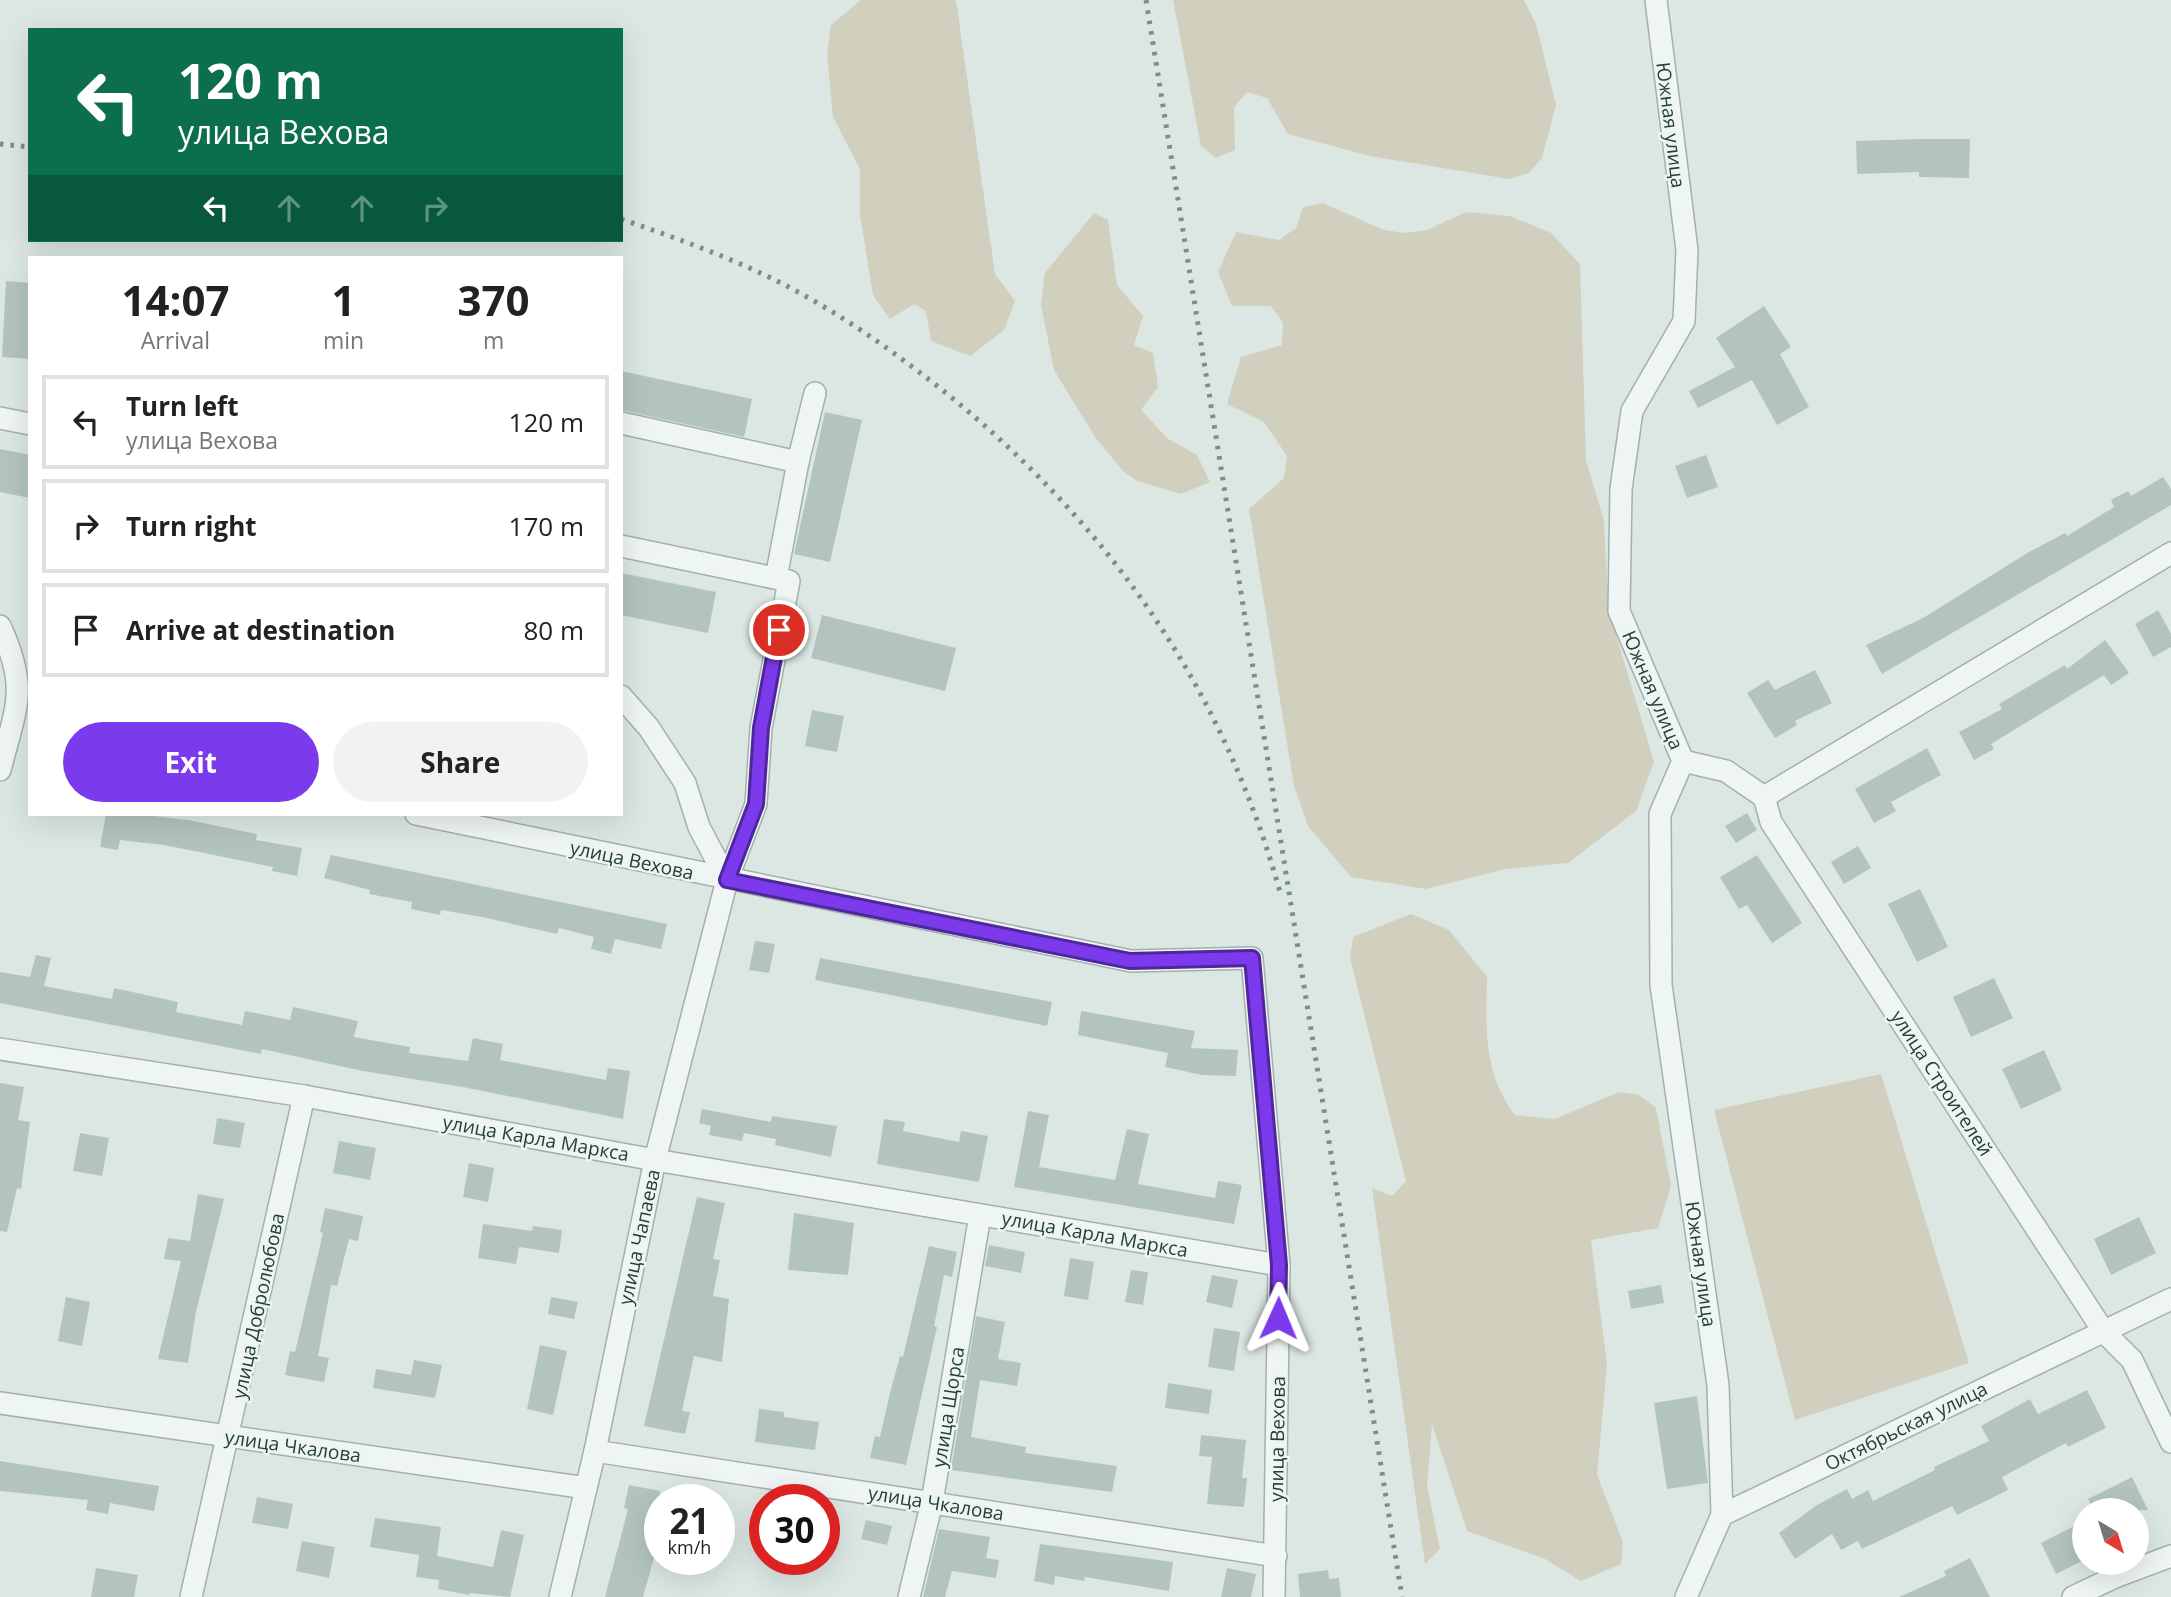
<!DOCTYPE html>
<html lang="en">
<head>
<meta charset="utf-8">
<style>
  :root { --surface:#fff; --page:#f2f2f2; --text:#222; --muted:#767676; --line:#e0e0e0; --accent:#7c3aed }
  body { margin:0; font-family:"Open Sans",sans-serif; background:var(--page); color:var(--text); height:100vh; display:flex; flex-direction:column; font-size:26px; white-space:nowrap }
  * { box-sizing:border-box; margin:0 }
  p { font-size:23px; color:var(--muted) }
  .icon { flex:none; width:38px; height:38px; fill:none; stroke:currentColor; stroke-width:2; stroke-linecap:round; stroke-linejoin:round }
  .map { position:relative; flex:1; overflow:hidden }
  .sheet { position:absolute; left:28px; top:256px; width:595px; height:560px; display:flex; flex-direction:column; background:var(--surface); border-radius:0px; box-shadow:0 7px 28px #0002 }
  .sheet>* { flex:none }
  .guide { position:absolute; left:28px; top:28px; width:595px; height:214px; border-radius:0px; box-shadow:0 7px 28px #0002; background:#0b6e4f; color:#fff; overflow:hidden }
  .needle { width:46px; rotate:142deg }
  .buttons { position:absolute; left:2072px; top:1498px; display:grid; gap:14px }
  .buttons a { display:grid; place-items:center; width:77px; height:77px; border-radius:50%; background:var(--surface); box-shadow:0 7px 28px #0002; font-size:35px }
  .speed { position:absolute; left:644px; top:1484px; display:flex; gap:14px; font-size:35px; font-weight:700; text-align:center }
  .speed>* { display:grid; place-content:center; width:91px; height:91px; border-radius:50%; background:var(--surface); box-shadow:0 7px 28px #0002; line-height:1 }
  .speed small { font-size:18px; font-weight:400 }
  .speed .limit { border:10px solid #d22; background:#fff; color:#111 }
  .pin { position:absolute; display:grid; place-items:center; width:60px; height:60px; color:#fff; margin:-30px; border:4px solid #fff; border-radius:50%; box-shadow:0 2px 7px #0007 }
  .me { position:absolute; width:77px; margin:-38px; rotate:1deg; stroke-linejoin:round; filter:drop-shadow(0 0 5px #0008) }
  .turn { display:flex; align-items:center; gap:24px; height:147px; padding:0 35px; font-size:32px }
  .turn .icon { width:91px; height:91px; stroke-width:2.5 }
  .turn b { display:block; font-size:49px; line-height:60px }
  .lanes { display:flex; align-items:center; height:66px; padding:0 35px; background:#0003; justify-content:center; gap:35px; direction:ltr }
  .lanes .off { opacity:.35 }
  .eta { display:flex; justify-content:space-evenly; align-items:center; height:119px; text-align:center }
  .eta b { font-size:42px; font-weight:700; line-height:49px }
  .button { display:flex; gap:14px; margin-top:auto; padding:14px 35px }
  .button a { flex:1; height:80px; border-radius:42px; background:var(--accent); color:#fff; font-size:28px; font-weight:700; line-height:80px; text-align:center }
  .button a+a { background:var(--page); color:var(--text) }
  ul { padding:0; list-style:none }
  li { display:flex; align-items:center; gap:21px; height:94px; margin:0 14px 10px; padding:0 21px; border:4px solid var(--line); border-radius:0px }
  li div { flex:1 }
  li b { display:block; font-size:26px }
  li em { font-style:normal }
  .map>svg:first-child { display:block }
  .green { fill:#d1cfbd }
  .building { fill:#b3c4c0 }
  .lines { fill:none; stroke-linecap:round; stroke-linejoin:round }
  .minor-casing { stroke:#a1b1ad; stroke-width:24 }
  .minor { stroke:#eff5f4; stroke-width:21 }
  .rail { stroke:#75918a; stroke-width:5; stroke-dasharray:3.5 7; stroke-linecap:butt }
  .route-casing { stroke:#51269a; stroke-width:18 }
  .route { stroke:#7c3aed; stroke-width:12 }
  .labels { text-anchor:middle; stroke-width:5; stroke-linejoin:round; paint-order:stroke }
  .street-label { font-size:19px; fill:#253e38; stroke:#ecf5f2 }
</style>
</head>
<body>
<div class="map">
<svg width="2171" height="1597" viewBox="0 0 2171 1597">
  <rect width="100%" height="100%" fill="#dce7e4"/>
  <g class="green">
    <path d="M861 0H956L995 274 1015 301 1004 330 970 356 931 341 926 311 914 304 890 319 873 295 860 215V169L833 117 827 55 831 25Z"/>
    <path d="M1173 0H1524L1536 24 1556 105 1542 158 1529 173 1509 179 1370 156 1288 134 1267 98 1247 92 1234 107 1235 150 1216 158 1201 146Z"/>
    <path d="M1323 203 1384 230 1405 233 1427 230 1466 212 1510 216 1551 233 1580 264 1586 460 1604 521 1608 608 1654 762 1636 811 1568 863 1506 869 1426 889 1351 877 1308 826 1294 786 1249 509 1284 478 1287 456 1264 422 1227 404 1241 357 1282 345 1283 323 1271 306H1232L1218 272 1236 232 1279 240 1296 228 1303 207Z"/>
    <path d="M1094 213 1108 220 1117 285 1143 316 1134 345 1153 353 1158 387 1141 410 1168 439 1197 455 1210 482 1181 494 1137 481 1124 472 1095 437 1054 370 1041 305 1045 273Z"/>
    <path d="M1411 914 1449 930 1487 977C1486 1028 1483 1073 1515 1115L1555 1119 1619 1092 1639 1095 1656 1108 1671 1186 1658 1228 1591 1240 1607 1365 1597 1475 1623 1542 1621 1564 1581 1581 1545 1559 1467 1531 1432 1424 1427 1486 1440 1549 1425 1564 1372 1188 1392 1196 1406 1181 1350 958 1353 937Z"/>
    <path d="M1881 1074 1969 1363 1795 1420 1714 1110Z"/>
  </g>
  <g class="building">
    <path d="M1920 139H1970L1969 178 1919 177V172L1857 174 1856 141Z"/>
    <path d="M6 281 30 283V359L2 357Z"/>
    <path d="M1764 306 1791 347 1780 354 1809 407 1777 425 1752 380 1698 408 1689 391 1735 367 1716 338Z"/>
    <path d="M621 371 752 399 744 437 621 410Z"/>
    <path d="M825 412 862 420 830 562 794 554Z"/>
    <path d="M0 449 30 455V498L0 492Z"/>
    <path d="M1706 455 1718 487 1687 498 1675 466Z"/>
    <path d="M2163 477 2171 489V505L1882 674 1866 645 1923 618 2029 552 2065 533 2067 536 2114 507 2111 500 2128 491 2131 496Z"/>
    <path d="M621 573 716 592 708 633 621 615Z"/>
    <path d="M2158 610 2171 634V647L2153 657 2135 624Z"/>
    <path d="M822 615 956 648 945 691 811 658Z"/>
    <path d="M2105 640 2129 673 2111 685 2104 675 1991 744 1994 749 1974 760 1959 732 2002 709 1999 704 2065 665 2067 669Z"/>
    <path d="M1815 670 1832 703 1795 721 1797 725 1775 738 1747 693 1768 680 1775 690Z"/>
    <path d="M812 710 844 716 837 752 805 746Z"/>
    <path d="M1927 748 1941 775 1891 802 1896 811 1874 823 1855 789Z"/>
    <path d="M1747 813 1757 830 1736 843 1725 826Z"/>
    <path d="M106 814H137L188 820 257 834 256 840 302 848 297 876 272 871 273 867 164 845 120 840 118 850 100 847Z"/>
    <path d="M1858 846 1871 868 1844 884 1831 862Z"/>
    <path d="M331 855 667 924 661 949 615 939 611 954 591 949 594 937 559 928 557 934 482 917 441 910 440 915 411 909 412 902 369 894 370 890 324 878Z"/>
    <path d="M1757 855 1802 923 1772 943 1747 905 1739 909 1720 877Z"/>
    <path d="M1920 889 1948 947 1917 962 1888 904Z"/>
    <path d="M755 941 775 944 769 973 749 970Z"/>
    <path d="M36 955 51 958 44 986 112 999 114 988 178 1002 176 1012 242 1025 245 1011 290 1020 293 1007 358 1021 354 1037 410 1047 409 1053 468 1061 473 1038 503 1044 500 1060 606 1080 608 1068 630 1071 623 1119 463 1087 363 1071 262 1049 261 1054 0 1003V972L30 977Z"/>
    <path d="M820 958 1052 1002 1047 1026 815 980Z"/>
    <path d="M1994 978 2013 1018 1971 1037 1953 997Z"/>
    <path d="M1081 1011 1195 1031 1191 1048 1238 1050 1236 1076 1202 1075 1165 1067 1168 1053 1078 1035Z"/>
    <path d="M2044 1050 2062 1090 2021 1109 2002 1069Z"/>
    <path d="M0 1083 24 1087 18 1120 30 1122 21 1189 17 1188 7 1232 0 1231Z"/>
    <path d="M702 1109 771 1122 772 1116 837 1126 831 1157 775 1145 776 1139 744 1133 742 1141 709 1135 711 1126 699 1123Z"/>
    <path d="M1028 1111 1049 1115 1039 1167 1115 1180 1127 1129 1149 1134 1138 1184 1215 1198 1218 1181 1242 1185 1234 1224 1014 1187Z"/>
    <path d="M217 1118 245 1123 240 1148 213 1144Z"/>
    <path d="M884 1119 905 1122 903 1131 959 1142 961 1131 988 1136 979 1182 877 1164Z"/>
    <path d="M80 1133 109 1138 102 1176 73 1171Z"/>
    <path d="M339 1141 376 1148 370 1180 333 1173Z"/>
    <path d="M469 1163 494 1168 488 1202 463 1197Z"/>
    <path d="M198 1194 224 1199 196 1312 188 1363 158 1359 181 1261 164 1259 168 1238 190 1241Z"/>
    <path d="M697 1197 725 1203 713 1259 720 1260 713 1296 729 1299 722 1362 694 1356 682 1411 690 1412 685 1434 644 1426Z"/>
    <path d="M325 1208 363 1216 358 1241 349 1239 337 1286 331 1285 318 1356 329 1358 324 1382 285 1375 290 1351 295 1352 323 1233 320 1232Z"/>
    <path d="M794 1213 854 1223 848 1275 788 1270Z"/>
    <path d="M2139 1217 2156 1253 2111 1275 2094 1239Z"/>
    <path d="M483 1224 532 1231 533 1226 562 1230 559 1253 519 1247 516 1264 478 1258Z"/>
    <path d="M989 1245 1025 1252 1021 1273 985 1266Z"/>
    <path d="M929 1246 957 1252 952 1277 944 1275 934 1326 937 1327 906 1465 870 1458 875 1436 880 1437 890 1393 900 1356 903 1357Z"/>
    <path d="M1070 1258 1094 1262 1088 1300 1064 1296Z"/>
    <path d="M1131 1270 1148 1272 1143 1305 1125 1302Z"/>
    <path d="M1212 1275 1238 1280 1232 1308 1206 1302Z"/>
    <path d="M1661 1285 1664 1303 1631 1309 1628 1291Z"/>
    <path d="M66 1297 90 1302 82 1346 58 1341Z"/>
    <path d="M551 1297 578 1302 574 1319 548 1314Z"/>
    <path d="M976 1316 1005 1322 998 1359 1021 1363 1017 1386 980 1380 971 1437 1026 1447 1025 1453 1117 1466 1112 1492 951 1470Z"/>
    <path d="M1214 1328 1240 1332 1234 1371 1208 1367Z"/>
    <path d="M540 1345 567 1351 553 1415 527 1409Z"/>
    <path d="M414 1360 442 1365 435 1398 373 1388 376 1369 411 1375Z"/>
    <path d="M1168 1383 1212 1390 1209 1414 1165 1408Z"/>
    <path d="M2087 1390 2106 1428 2068 1447 2066 1443 2002 1477 2008 1490 1957 1515 1952 1506 1862 1549 1858 1541 1841 1550 1832 1534 1795 1559 1779 1533 1817 1505 1847 1489 1852 1499 1868 1490 1873 1501 1935 1470 1934 1467 1989 1441 1981 1426 2030 1399 2038 1414Z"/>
    <path d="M1697 1396 1708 1483 1667 1489 1654 1403Z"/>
    <path d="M759 1409 784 1412V1417L819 1422 815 1450 755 1442Z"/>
    <path d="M1201 1435 1246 1440 1242 1478H1247L1244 1507 1207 1504 1212 1457 1199 1456Z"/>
    <path d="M0 1461 159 1486 154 1511 110 1503 108 1514 86 1510 88 1500 0 1491Z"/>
    <path d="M2132 1477 2148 1510H2094L2088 1499Z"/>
    <path d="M629 1485 660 1491V1537L643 1597H605L628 1509 624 1508Z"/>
    <path d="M257 1497 293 1504 288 1529 252 1523Z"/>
    <path d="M375 1518 441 1527 437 1556 493 1567 501 1530 524 1535 510 1597 470 1593 469 1595 438 1589 439 1580 416 1577 419 1555 370 1547Z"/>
    <path d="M866 1520 892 1526 887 1545 861 1539Z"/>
    <path d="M2084 1521V1560L2056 1574 2041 1543Z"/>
    <path d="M939 1529 990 1537 986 1558 999 1560 996 1578 952 1571 945 1597H923Z"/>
    <path d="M302 1541 335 1547 329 1578 296 1571Z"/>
    <path d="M1040 1544 1173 1562 1169 1591 1085 1577 1084 1581 1055 1576 1054 1585 1034 1581Z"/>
    <path d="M1970 1558 1990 1597H1899L1946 1576 1944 1571Z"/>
    <path d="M96 1568 138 1575 134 1597H91Z"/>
    <path d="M1227 1568 1256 1574 1251 1597H1221Z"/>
    <path d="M1328 1570 1329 1579 1339 1578 1341 1597H1300L1298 1574Z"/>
  </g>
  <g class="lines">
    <g class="minor-casing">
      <g id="minor">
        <path d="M1656 0 1687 250 1684 321 1632 411 1621 489 1619 611 1683 761 1660 814 1661 985 1718 1385 1722 1515"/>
        <path d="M0 418 30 424"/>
        <path d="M621 423 798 462 776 578"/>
        <path d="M798 462 815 393"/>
        <path d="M621 546 789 581 761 728 756 804 727 880 699 827 685 783 649 728 621 696"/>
        <path d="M0 626C29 689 16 707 0 770"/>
        <path d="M1683 761 1726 771 1764 797 1771 822 2104 1332 2132 1360 2171 1442"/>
        <path d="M1764 797 2171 553"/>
        <path d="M416 814 1131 961 1252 958 1279 1265 1274 1597"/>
        <path d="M0 1049 304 1096 655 1160 1279 1265"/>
        <path d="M0 1403 586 1488"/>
        <path d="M595 1451 1276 1556"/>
        <path d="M191 1597 304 1096"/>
        <path d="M560 1597 595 1451 655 1160 727 880"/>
        <path d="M909 1597 932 1502 980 1215"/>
        <path d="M1686 1597 1722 1515 2171 1299"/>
        <path d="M2073 1597 2115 1577 2171 1556"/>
      </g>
    </g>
    <use href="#minor" class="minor"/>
    <g class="rail">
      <path d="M1146 0 1402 1597"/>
      <path d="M0 144 30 147"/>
      <path d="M621 219C673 237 724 255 773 279 834 309 889 348 941 389 1108 523 1222 685 1280 892"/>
    </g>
  </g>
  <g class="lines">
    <g class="route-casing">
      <path id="route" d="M779 630 761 728 756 804 727 880 1130 961 1252 958 1279 1265 1278 1318"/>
    </g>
    <use href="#route" class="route"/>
  </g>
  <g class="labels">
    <g class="street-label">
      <text transform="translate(1671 125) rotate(83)" y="7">Южная улица</text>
      <text transform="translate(1653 690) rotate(67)" y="7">Южная улица</text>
      <text transform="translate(632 860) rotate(12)" y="7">улица Вехова</text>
      <text transform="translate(1942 1083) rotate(57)" y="7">улица Строителей</text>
      <text transform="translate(536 1138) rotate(10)" y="7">улица Карла Маркса</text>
      <text transform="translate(1095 1234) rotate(10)" y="7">улица Карла Маркса</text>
      <text transform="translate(639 1237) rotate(-78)" y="7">улица Чапаева</text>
      <text transform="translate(1701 1264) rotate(82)" y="7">Южная улица</text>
      <text transform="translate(258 1306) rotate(-78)" y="7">улица Добролюбова</text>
      <text transform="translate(948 1407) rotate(-81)" y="7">улица Щорса</text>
      <text transform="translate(1906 1426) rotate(-26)" y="7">Октябрьская улица</text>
      <text transform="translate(1277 1439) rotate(-89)" y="7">улица Вехова</text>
      <text transform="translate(293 1446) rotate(8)" y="7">улица Чкалова</text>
      <text transform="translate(936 1503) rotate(9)" y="7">улица Чкалова</text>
    </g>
  </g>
</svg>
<div class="buttons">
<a><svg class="needle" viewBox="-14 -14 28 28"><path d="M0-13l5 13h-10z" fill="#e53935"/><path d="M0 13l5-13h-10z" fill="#767676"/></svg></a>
</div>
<div class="speed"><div>21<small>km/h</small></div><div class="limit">30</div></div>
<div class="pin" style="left:779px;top:630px;background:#d93025"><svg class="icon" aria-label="arrive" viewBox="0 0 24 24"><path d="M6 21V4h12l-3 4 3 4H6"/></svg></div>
<svg class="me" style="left:1278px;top:1318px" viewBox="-20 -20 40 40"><path d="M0-17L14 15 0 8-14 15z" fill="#7c3aed" stroke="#fff" stroke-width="4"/></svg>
<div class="guide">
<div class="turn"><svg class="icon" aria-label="left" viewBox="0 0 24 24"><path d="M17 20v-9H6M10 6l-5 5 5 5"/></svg><div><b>120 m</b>улица Вехова</div></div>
<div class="lanes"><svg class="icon" aria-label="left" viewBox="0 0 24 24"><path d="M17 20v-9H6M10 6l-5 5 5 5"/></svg><svg class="icon off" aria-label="ahead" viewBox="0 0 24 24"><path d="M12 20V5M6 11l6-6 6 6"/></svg><svg class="icon off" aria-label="ahead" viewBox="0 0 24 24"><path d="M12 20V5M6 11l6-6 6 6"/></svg><svg class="icon off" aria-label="right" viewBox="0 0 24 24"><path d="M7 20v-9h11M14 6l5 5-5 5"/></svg></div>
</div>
<section class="sheet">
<div class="eta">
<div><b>14:07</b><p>Arrival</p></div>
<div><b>1</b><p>min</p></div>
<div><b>370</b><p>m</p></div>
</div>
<ul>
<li><svg class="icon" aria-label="left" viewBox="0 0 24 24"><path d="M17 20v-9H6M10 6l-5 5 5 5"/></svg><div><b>Turn left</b><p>улица Вехова</p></div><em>120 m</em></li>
<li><svg class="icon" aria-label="right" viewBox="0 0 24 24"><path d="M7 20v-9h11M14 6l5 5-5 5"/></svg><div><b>Turn right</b></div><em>170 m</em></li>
<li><svg class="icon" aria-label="arrive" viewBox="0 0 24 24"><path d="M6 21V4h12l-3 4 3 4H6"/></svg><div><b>Arrive at destination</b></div><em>80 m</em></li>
</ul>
<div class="button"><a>Exit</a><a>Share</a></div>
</section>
</div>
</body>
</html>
